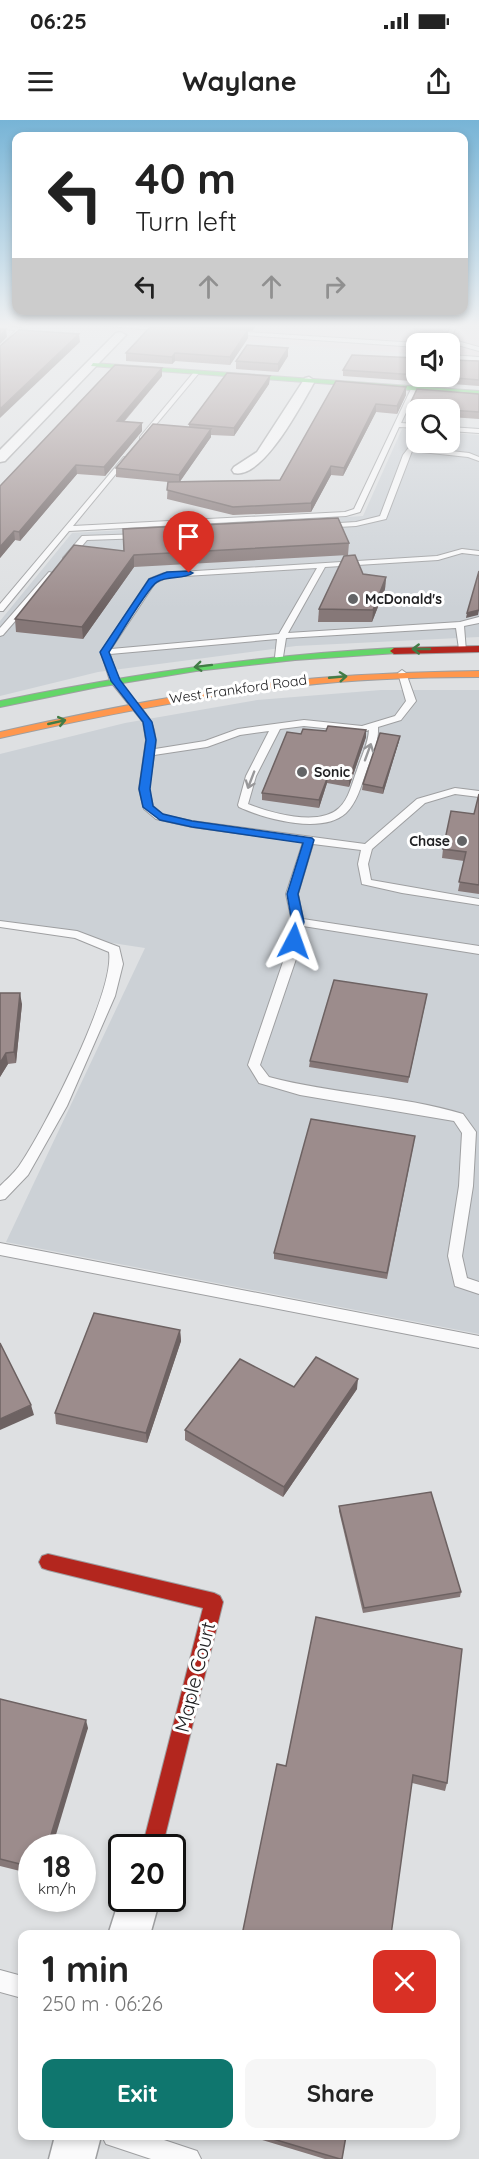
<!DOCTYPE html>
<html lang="en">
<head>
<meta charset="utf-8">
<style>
  :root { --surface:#fff; --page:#f6f6f6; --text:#222; --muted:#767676; --accent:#0f766e }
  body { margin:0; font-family:Quicksand,sans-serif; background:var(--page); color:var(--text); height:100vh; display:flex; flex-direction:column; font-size:22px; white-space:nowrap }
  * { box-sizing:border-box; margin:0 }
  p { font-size:20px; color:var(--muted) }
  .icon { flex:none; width:33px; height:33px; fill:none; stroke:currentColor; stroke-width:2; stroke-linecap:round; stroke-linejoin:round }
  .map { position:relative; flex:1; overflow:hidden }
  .side { position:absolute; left:18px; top:1810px; width:442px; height:210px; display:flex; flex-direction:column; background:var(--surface); border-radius:12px; box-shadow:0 3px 9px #0003 }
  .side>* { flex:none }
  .top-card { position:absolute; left:12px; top:12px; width:456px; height:183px; border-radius:12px; box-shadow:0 3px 9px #0003; background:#fff; color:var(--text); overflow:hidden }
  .buttons { position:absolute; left:406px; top:213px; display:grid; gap:12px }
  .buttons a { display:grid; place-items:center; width:54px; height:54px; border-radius:12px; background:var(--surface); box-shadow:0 3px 9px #0003; font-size:30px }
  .speed { position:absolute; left:18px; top:1714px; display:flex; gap:12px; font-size:30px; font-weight:700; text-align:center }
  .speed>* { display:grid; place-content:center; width:78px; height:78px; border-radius:50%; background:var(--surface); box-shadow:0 3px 9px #0003; line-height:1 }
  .speed small { font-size:15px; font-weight:400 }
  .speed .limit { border:3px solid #111; border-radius:9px; background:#fff; color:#111 }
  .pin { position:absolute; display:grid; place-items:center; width:51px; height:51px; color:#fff; margin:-62px -26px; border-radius:50% 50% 50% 0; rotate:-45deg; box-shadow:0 0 6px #0007 }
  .pin .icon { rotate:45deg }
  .me { position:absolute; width:66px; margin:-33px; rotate:4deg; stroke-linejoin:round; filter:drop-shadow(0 0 4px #0008) }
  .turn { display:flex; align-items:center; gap:21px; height:126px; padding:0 24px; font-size:27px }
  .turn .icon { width:78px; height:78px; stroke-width:2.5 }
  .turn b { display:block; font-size:42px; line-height:51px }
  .lanes { display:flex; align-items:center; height:57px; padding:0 24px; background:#0003; justify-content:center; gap:30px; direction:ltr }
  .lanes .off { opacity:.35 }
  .round { display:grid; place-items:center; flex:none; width:63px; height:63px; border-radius:12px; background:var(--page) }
  .headline { display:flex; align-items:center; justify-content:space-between; height:102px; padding:0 24px }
  h1 { font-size:36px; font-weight:700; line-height:45px }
  .cta { display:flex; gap:12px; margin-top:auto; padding:12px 24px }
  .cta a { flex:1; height:69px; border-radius:12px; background:var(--accent); color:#fff; font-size:24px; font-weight:700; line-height:69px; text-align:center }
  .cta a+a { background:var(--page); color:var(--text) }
  .status { display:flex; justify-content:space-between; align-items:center; height:42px; padding:0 30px; background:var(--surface); direction:ltr }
  .status svg { height:16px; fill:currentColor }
  header { display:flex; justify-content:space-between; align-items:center; height:78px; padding:0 24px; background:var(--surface); font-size:27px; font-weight:700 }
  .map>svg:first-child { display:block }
  .built { fill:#ccd1d6 }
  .education { fill:#e3d6db }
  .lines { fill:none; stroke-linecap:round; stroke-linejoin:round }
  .lane-casing { stroke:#9e9fa1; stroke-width:2 }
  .street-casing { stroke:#9e9fa1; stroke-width:3 }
  .fast-casing { stroke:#9e9fa1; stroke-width:2 }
  .slow-casing { stroke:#9e9fa1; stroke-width:2 }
  .jam-casing { stroke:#9e9fa1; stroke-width:2 }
  .lane { fill:#fafafb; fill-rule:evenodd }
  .street { fill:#fafafb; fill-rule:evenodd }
  .fast { fill:#63d668; fill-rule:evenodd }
  .slow { fill:#ff974d; fill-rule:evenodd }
  .jam { fill:#b3261e; fill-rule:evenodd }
  .wall { fill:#867878 }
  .shaded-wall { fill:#6d6262 }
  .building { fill:#9c8c8c; stroke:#6d6262; stroke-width:1.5 }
  .oneway { stroke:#427c46 }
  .oneway2 { stroke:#98989a }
  .route { fill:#1a73e8; stroke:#114b97; stroke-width:1.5 }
  .poi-dot { fill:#636466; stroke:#fff; stroke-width:2 }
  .labels { text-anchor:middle; stroke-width:6; stroke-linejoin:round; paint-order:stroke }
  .far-poi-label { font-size:14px; font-weight:bold; fill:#212123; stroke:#fff; text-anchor:start }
  .far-street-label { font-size:14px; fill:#212123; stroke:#fff }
  .near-street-label { font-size:20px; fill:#212123; stroke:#fff }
</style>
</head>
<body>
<div class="status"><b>06:25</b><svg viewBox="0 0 49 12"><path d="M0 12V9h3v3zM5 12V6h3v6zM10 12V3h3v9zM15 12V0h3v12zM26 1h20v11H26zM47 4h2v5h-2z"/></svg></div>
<header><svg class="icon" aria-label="menu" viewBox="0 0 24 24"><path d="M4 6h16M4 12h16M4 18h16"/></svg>Waylane<svg class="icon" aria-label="share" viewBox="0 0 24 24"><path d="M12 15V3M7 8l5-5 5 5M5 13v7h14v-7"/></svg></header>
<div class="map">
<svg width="479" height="2039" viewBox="0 0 479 2039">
  <rect width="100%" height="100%" fill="#dee0e2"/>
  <g class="built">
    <path d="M402 309 417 311V322H450V313L479 315V517L296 526 98 552 0 576V501L72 413 363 396Z"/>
    <path d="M381 570H479V1214L6 1122 145 828 0 806V634L125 603 257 580Z"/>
  </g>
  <path class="education" d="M0 204H479V238L450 236V224H417V234Z"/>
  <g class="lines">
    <g class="lane-casing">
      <g id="lane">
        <path d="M85 204H113L170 209 167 211Z"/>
        <path d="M452 204H458L450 219 479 227V231L447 222 437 224 445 219Z"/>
        <path d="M0 205 21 208 22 213 0 232V227L16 210 0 209Z"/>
        <path d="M231 211 417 223 418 224 417 227 229 214Z"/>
        <path d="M450 235 479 237V241L450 239Z"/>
        <path d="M194 252 199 253 144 319H140V317Z"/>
        <path d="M414 267 417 269 401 303 417 304V308L399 307 360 392 346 396 69 411 3 491H0V484L124 337 129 338 73 406 345 392 354 389 411 269Z"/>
        <path d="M450 307 479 309V313L450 311Z"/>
        <path d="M417 317 418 322 415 327 469 333 479 337V341L468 337 412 331 386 399 356 406 320 408V404H323L356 402 380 396 403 335Z"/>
        <path d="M142 414 146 416 145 418 87 420 70 440 63 438 82 416Z"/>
        <path d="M462 429 479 431V435L462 433 438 440 325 447 288 513 460 502 479 497V503L464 506 466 531 459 529 456 508 286 518 283 537 279 540 275 537 277 519 110 534C113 543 115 553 120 561 135 587 159 595 155 629L205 621 238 609 304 600 362 606 395 596 406 581 398 553 402 550 406 553 416 581 401 600 378 607C379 623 371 637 366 652 361 666 357 682 346 693 322 715 265 699 239 687L238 685 246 656 269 611 240 615 207 627 154 635 149 669 153 686 163 695 192 701 365 724 417 679 455 668 479 671V677L455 674 425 683 372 729 368 744 371 760 479 779V785L402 773 362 764 358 744 361 730 313 724 298 774 303 799 479 826V834L303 806 296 839 260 945 269 957C332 974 400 975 463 994L476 1012 473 1066 462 1136 467 1158 479 1162V1174L455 1166 448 1136 459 1066 462 1013 454 1001 300 975 259 963 248 945 284 839 292 802 286 774 303 722 192 707 156 699 144 689 139 669 146 620 143 602 110 561 101 532 149 459 164 453 437 436ZM317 448 279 514 111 529 155 463 168 457ZM304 606 363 612 369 610C368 625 361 637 357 650 352 663 349 679 339 688 319 707 270 693 248 684L256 656 280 609Z"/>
        <path d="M49 452 56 454 3 515 0 516V508Z"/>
        <path d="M0 801 77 811 119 827 123 844 115 876 67 986 28 1055 5 1079 0 1080V1066C6 1060 14 1053 19 1046 44 1010 115 872 109 832L75 818 0 807Z"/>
        <path d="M0 1123 479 1216V1228L0 1135Z"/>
        <path d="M0 1850 22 1856V1878L0 1872Z"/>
        <path d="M102 2016H152L197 2031 201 2039H151L106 2024Z"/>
      </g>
    </g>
    <g class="street-casing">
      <g id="street">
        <path d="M120 212 126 215 124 217 5 341 0 342V330L116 213Z"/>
        <path d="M309 257 315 261C302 283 263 360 234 353L232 350 234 347 257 332 305 258Z"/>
        <path d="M122 1771V1779H160L150 1815H108Z"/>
        <path d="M55 2016H101L95 2039H49Z"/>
      </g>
    </g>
    <g class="fast-casing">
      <g id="fast">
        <path d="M93 243 479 271V275L91 246Z"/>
        <path d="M394 528 398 531 397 533 295 540 196 551 98 567 0 587V581C130 554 261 535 394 528Z"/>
      </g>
    </g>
    <g class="slow-casing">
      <path id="slow" d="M479 551V557C418 557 357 559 297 566 197 576 98 596 0 618V612C98 590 197 570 297 560 357 554 418 552 479 551Z"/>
    </g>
    <g class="jam-casing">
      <g id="jam">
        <path d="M479 526V532L394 534 390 531 394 528Z"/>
        <path d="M48 1434 214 1473 220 1476 223 1482 162 1728H142L203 1488 48 1450 42 1448 39 1442 42 1436Z"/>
      </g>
    </g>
    <use href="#lane" class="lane"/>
    <use href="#street" class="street"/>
    <use href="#fast" class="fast"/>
    <use href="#slow" class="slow"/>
    <use href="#jam" class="jam"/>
  </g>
  <g class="wall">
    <path d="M153 204H257L252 211H248V218L230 245 175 241 172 244 126 241V233Z"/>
    <path d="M288 228V236L278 252 236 249V241Z"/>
    <path d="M417 238V256H450L479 241V266L343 256V250Z"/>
    <path d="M162 256 124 302 142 303V311L105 356 77 354 20 421 15 420 0 438V366Z"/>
    <path d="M270 256 269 264 234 316 211 315V317L180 361 280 360 336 261 406 267V275L397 294 376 292 343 356 331 355 311 392 233 395 167 379 168 362 116 357V348L189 307V304Z"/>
    <path d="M479 274V299L450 297V290H417V295L408 294V288Z"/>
    <path d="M349 423 348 435 134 447 83 519 16 512 15 499 124 431Z"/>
    <path d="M386 457 385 469 372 502H318L319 489Z"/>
    <path d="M301 614 366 617 349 667 327 663 319 688 262 680V673Z"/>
    <path d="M399 621 383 674 362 670 363 664Z"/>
    <path d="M479 674V774L458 771 464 741 442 738 443 729 474 694Z"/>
    <path d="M0 873 22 884 16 943 8 944 0 957Z"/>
    <path d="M426 880 408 963 309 947 310 941Z"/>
    <path d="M414 1022 387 1159 274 1139V1133Z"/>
    <path d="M180 1210 181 1221 147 1323 56 1304 55 1293Z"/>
    <path d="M357 1269 283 1377 185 1320V1310Z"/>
    <path d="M339 1386 461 1472 460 1477 363 1493 339 1391Z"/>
    <path d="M316 1497 447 1663 445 1671 412 1663 286 1646Z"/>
    <path d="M0 1579 88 1608 32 1728V1754L0 1746Z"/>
    <path d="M249 2016H346L342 2039H325Z"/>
  </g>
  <g class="shaded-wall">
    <path d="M252 204H257L252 211Z"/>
    <path d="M6 209 7 217 0 224V216Z"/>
    <path d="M248 210V218L230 245V237Z"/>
    <path d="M79 214 80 222 0 298V289Z"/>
    <path d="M288 228V236L278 252V244Z"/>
    <path d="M175 233V241L172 244V237Z"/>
    <path d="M162 248V256L117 309V301Z"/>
    <path d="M270 256 269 264 234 316V308Z"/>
    <path d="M406 267V275L397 294V286Z"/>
    <path d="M376 284V292L343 356 344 348Z"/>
    <path d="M142 303V311L105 356 104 347Z"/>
    <path d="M211 309V317L179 363V355Z"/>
    <path d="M76 345 77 354 20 421 19 412Z"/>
    <path d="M331 346V355L311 392V383Z"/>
    <path d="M14 411 15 420 0 438V427Z"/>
    <path d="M134 435V447L83 519 82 507Z"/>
    <path d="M386 457 385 469 372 502 373 490Z"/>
    <path d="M479 490 478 495 466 498 467 493Z"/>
    <path d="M366 610V617L349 667V660Z"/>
    <path d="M400 616 399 621 383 674V668Z"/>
    <path d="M328 656 327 663 319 688V680Z"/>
    <path d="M20 873 22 884 16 943 14 932Z"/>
    <path d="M6 933 8 944 0 957V943Z"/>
    <path d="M180 1210 181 1221 147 1323 146 1313Z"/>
    <path d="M358 1259 357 1269 283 1377 284 1367Z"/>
    <path d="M31 1285 34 1295 0 1310V1299Z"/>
    <path d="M86 1600 88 1608 52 1728H47Z"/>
  </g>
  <g class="building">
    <path d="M153 204H157L248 210 230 237 175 233 172 237 126 233Z"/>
    <path d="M0 209H6L0 216Z"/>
    <path d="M19 210 79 214 0 289V226Z"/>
    <path d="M247 225 288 228 278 244 236 241Z"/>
    <path d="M352 235 417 238V255L343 250Z"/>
    <path d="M450 240 479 241V260L434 256H450Z"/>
    <path d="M115 245 162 248 117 301 142 303 104 347 76 345 19 412 14 411 0 427V366Z"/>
    <path d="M227 253 270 256 234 308 189 304Z"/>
    <path d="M336 261 406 267 397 286 376 284 344 348 331 346 311 383 233 387 167 370 168 362 280 360Z"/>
    <path d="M417 269 479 274V292L450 290 408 288Z"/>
    <path d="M153 304 211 309 179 355 116 348Z"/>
    <path d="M338 398 349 423 134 435 82 507 15 499 74 425 124 431 123 409Z"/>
    <path d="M355 435 363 454 386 457 373 490 319 489 344 436Z"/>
    <path d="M479 451V490L467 493Z"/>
    <path d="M328 606 366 610 349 660 328 656 319 680 262 673 287 612 301 614 303 609 326 611Z"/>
    <path d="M380 613 400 616 383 668 363 664Z"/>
    <path d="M479 674V765L459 762 466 732 443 729 451 691 474 694Z"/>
    <path d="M334 860 427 874 409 957 310 941Z"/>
    <path d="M0 873H20L14 932 6 933 0 943Z"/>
    <path d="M311 999 415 1016 387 1153 274 1133Z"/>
    <path d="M94 1193 180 1210 146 1313 55 1293Z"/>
    <path d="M0 1223 31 1285 0 1299Z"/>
    <path d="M316 1237 358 1259 284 1367 185 1310 240 1239 294 1267Z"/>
    <path d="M431 1372 461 1472 364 1488 339 1386Z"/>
    <path d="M316 1497 462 1529 447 1663 413 1655 391 1815H242L277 1644 286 1646Z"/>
    <path d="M0 1579 86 1600 47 1728H32V1747L0 1739Z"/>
    <path d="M263 2016H346L342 2039H340Z"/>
  </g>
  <defs><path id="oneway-shaft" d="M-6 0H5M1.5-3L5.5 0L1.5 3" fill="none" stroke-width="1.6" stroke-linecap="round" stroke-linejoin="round" transform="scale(1.5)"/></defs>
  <g class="oneway">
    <use href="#oneway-shaft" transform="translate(421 529) rotate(180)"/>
    <use href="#oneway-shaft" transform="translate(203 546) rotate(173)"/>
    <use href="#oneway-shaft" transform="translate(338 557) rotate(-5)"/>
    <use href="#oneway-shaft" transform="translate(57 602) rotate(-13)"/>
  </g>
  <g class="oneway2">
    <use href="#oneway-shaft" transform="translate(368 632) rotate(-70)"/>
    <use href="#oneway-shaft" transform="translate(251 660) rotate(111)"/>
  </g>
  <linearGradient id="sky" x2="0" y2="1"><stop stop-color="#77b4d6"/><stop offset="0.42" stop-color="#f0f1f2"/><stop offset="1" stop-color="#f0f1f2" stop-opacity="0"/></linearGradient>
  <rect width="479" height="489" fill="url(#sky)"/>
  <path class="route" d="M167 452 189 451 193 453C183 460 168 455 157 462 148 467 117 520 109 532L120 560 152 602 156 620 150 669 153 686 163 694 192 701 312 718 314 720 298 774 304 802 298 823 294 824 288 821 292 802 287 774 303 723 192 707 160 700 143 687 139 669 146 620 143 602 111 561 100 532 149 459Z"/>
  <g class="poi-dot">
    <circle cx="353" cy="479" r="6"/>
    <circle cx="302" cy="652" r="6"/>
    <circle cx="462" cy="721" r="6"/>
  </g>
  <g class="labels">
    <g class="far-poi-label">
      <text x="365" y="484">McDonald's</text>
      <text x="314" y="657">Sonic</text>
      <text x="450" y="726" text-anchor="end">Chase</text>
    </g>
    <g class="far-street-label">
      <text transform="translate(238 569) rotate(-8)" y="5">West Frankford Road</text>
    </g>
    <g class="near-street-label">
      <text transform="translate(195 1557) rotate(-76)" y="7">Maple Court</text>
    </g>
  </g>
</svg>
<div class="buttons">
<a><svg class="icon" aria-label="sound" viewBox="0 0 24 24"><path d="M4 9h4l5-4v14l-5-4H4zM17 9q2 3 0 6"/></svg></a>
<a><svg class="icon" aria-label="search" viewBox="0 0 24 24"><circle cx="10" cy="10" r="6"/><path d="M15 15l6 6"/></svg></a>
</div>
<div class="speed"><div>18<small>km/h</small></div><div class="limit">20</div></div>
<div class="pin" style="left:189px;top:453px;background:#d93025"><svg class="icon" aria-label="arrive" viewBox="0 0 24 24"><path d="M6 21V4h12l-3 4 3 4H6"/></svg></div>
<svg class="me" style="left:294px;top:821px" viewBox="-20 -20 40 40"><path d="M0-17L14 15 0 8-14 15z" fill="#1a73e8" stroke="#fff" stroke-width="4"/></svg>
<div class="top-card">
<div class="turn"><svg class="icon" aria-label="left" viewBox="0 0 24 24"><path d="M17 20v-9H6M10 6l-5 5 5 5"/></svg><div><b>40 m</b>Turn left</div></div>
<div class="lanes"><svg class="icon" aria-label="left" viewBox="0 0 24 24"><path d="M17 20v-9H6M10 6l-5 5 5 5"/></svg><svg class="icon off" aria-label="ahead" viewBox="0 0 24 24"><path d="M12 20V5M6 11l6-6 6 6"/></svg><svg class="icon off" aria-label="ahead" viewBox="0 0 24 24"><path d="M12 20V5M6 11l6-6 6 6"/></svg><svg class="icon off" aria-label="right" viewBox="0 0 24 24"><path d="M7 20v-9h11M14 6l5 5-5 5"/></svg></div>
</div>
<section class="side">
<div class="headline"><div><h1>1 min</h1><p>250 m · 06:26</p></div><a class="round" style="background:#d93025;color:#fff"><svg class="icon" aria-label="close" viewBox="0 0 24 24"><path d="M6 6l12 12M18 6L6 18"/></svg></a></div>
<div class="cta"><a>Exit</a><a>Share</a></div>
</section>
</div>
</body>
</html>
